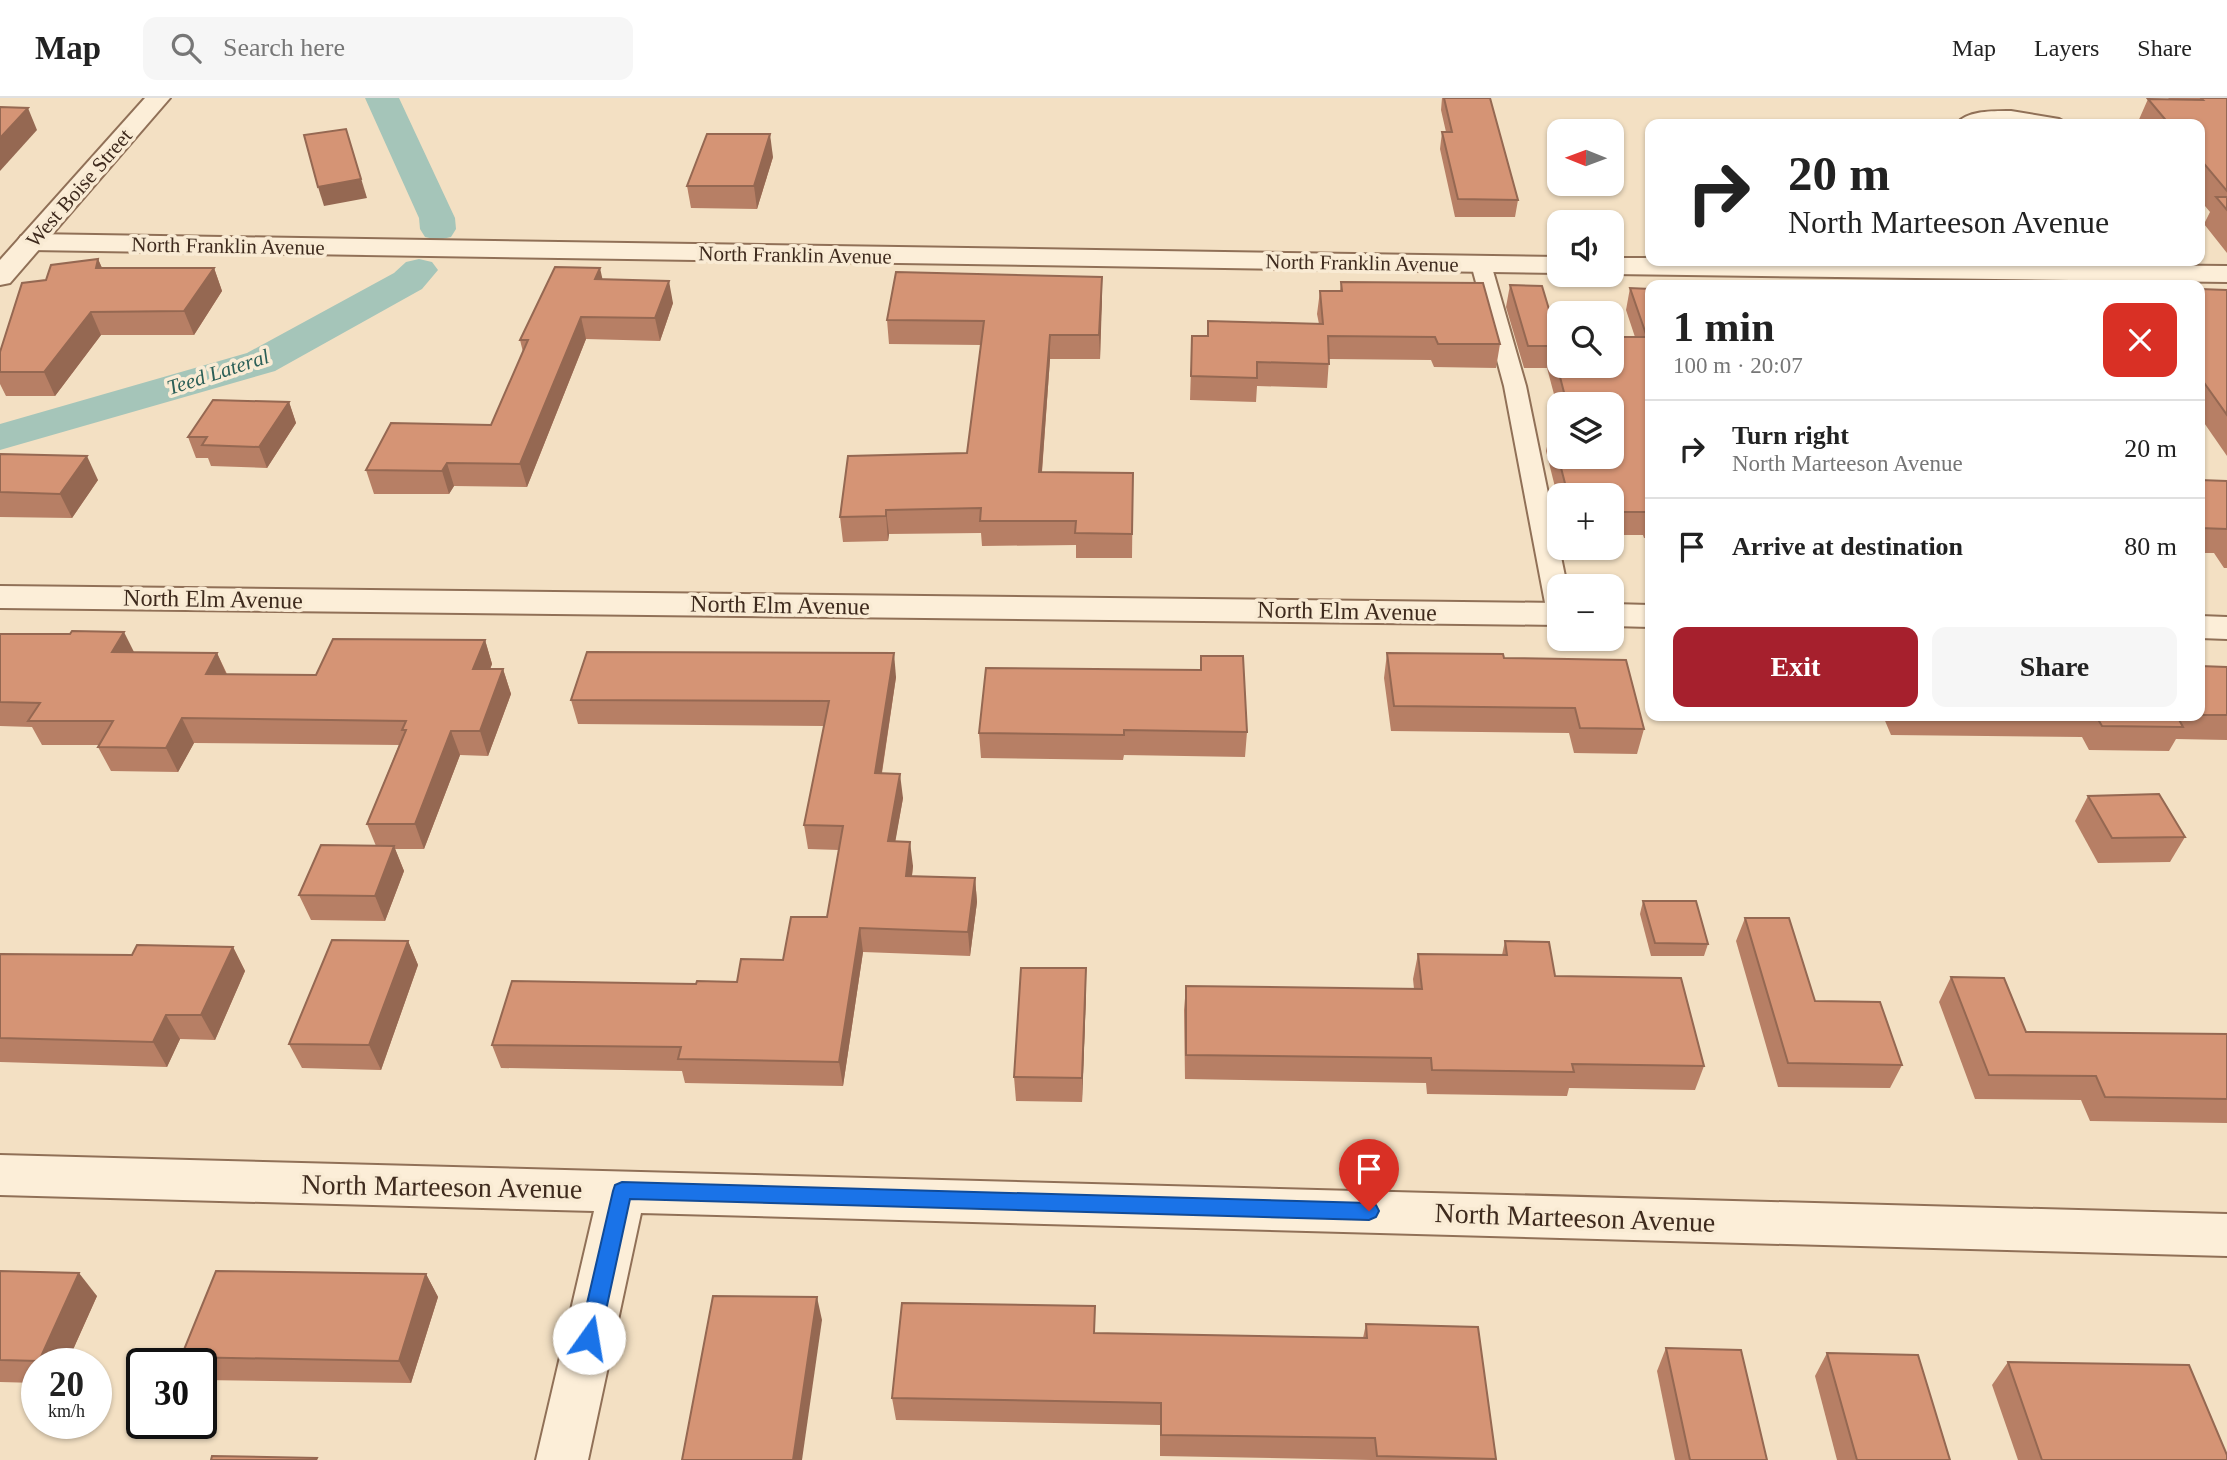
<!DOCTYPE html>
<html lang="en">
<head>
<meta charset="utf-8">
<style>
  :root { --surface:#fff; --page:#f6f6f6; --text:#222; --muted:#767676; --line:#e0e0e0; --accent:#a6202d }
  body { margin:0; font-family:"Times New Roman",serif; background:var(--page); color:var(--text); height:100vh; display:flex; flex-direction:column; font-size:26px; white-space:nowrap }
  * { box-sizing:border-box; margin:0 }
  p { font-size:23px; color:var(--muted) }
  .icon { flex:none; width:38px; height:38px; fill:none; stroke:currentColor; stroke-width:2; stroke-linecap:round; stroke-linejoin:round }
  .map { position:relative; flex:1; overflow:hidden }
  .drawer { position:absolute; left:1645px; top:182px; width:560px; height:441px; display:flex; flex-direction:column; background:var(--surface); border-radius:14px; box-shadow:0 2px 5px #0004 }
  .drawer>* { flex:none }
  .top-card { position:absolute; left:1645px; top:21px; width:560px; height:147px; border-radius:14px; box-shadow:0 2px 5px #0004; background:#fff; color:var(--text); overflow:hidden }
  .needle { width:46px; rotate:271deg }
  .fabs { position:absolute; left:1547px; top:21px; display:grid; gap:14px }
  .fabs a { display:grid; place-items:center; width:77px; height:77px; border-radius:14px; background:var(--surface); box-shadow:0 2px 5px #0004; font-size:35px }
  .speed { position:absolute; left:21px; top:1250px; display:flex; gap:14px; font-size:35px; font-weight:700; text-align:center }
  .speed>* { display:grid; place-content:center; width:91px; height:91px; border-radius:50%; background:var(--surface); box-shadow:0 2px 5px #0004; line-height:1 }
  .speed small { font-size:18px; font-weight:400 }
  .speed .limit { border:4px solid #111; border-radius:10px; background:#fff; color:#111 }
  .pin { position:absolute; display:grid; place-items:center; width:60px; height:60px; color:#fff; margin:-72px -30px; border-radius:50% 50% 50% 0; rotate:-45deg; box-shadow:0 0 7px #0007 }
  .pin .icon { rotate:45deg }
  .me { position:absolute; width:77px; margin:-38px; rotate:13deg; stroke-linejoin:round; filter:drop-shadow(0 0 5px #0008) }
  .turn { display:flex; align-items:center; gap:24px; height:147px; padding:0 28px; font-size:32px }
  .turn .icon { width:91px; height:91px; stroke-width:2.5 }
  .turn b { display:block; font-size:49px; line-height:60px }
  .round { display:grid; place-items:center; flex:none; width:74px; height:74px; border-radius:14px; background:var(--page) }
  .summary { display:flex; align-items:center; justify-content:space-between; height:119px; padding:0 28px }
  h1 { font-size:42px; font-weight:700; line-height:52px }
  .button { display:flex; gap:14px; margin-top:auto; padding:14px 28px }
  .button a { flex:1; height:80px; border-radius:14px; background:var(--accent); color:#fff; font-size:28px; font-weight:700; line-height:80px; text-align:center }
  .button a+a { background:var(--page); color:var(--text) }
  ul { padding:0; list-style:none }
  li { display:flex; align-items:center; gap:21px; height:98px; padding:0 28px; border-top:2px solid var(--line) }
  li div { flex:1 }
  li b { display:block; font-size:26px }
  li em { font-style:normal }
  header { display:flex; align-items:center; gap:42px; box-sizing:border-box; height:98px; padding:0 35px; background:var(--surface); border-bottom:2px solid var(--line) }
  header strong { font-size:33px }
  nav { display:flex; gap:38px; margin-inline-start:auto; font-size:24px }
  .search { width:490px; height:63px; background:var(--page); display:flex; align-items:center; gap:18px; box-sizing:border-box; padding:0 24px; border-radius:14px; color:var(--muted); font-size:26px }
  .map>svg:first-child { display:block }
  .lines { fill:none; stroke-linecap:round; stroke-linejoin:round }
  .canal { fill:#a5c5b9; fill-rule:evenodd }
  .service-casing { stroke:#907057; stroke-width:4 }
  .minor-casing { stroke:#907057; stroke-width:4 }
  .tertiary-casing { stroke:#907057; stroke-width:4 }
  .service { fill:#fceed8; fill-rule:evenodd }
  .minor { fill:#fceed8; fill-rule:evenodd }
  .tertiary { fill:#fceed8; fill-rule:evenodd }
  .wall { fill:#b77f65 }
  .shaded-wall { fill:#956852 }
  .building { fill:#d59475; stroke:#956852; stroke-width:2 }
  .route { fill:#1a73e8; stroke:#114b97; stroke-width:2 }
  .labels { text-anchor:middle; stroke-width:7; stroke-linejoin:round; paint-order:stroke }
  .far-street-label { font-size:21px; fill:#3e2a1d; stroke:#f9ebd4 }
  .far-water-label { font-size:21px; font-style:italic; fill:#2b5f57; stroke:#f9ebd4 }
  .street-label { font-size:24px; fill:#3e2a1d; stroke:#f9ebd4 }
  .near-street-label { font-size:28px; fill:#3e2a1d; stroke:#f9ebd4 }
</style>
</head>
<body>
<header>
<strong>Map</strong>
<div class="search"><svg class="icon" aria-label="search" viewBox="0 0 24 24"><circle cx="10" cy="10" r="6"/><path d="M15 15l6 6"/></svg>Search here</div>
<nav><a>Map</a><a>Layers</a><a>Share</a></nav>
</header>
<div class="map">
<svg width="2227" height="1362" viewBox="0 0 2227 1362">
  <rect width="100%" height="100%" fill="#f3e0c3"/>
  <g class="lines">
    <g class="canal">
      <path d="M365 0H399L455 120 456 131 451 139 438 142 425 139 420 131 419 120Z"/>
      <path d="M419 161 432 164 438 172 422 191 275 273 0 352V326L247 255 394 175 406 164Z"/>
    </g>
    <g class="service-casing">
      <g id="service">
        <path d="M2011 13 2059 21 2068 26H1956C1968 12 1994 13 2011 13Z"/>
        <path d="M1481 160 1488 162 1491 166 1526 288 1567 488H1559V518L1550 516 1546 510 1504 288 1471 166 1474 162Z"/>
      </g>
    </g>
    <g class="minor-casing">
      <g id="minor">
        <path d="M31 136 1559 159V175L31 152 21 150 17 144 21 138Z"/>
        <path d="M1612 160H1650V163L2227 168V184L1612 176Z"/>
        <path d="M0 488 1559 505V527L0 510Z"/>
        <path d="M1612 506 1650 507V529L1612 528Z"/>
        <path d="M2200 518 2227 519V541L2200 540Z"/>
        <path d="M0 1057 2227 1116V1158L641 1115 588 1362H536L594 1113 0 1097Z"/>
      </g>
    </g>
    <g class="tertiary-casing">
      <path id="tertiary" d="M145 0H170L10 185 0 187V162Z"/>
    </g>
    <use href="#service" class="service"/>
    <use href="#minor" class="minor"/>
    <use href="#tertiary" class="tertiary"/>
  </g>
  <g class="wall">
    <path d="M1442 0H1490L1518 102 1515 119H1455L1440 51 1442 34H1446L1441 12Z"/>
    <path d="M2168 0H2227V155L2204 126 2210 114 2200 102V26H2137L2148 1 2170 2Z"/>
    <path d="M773 59 757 111 691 110 687 88Z"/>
    <path d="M98 161 102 170H214L222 193 194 237H101L55 298H6L0 286V254L46 182Z"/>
    <path d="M1102 179 1100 261H1050L1042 374 1133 375 1132 460H1076V447L982 448 981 435 889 436 888 443 843 444 840 419 967 355 981 247 889 246 887 222Z"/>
    <path d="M603 181 673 205 660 243 586 241 527 389 454 388 449 396H374L366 372 491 327 523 254 520 242Z"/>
    <path d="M1341 184 1500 246 1496 270 1434 269 1431 262 1329 261 1327 290 1257 288 1256 304 1190 302 1192 238H1208L1319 226 1317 216 1320 193H1340Z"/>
    <path d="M1510 187 1557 238 1635 239 1626 212 1630 190 1650 191V440H1644L1643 437H1612V397H1559V405L1546 353 1551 331 1559 359 1612 306H1559V315L1547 270H1524L1506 209Z"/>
    <path d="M2200 191 2227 192V358L2200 319Z"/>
    <path d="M289 304 296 325 267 370 211 368 208 360H196L188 339Z"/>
    <path d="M0 356 98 382 72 420 0 419Z"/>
    <path d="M2200 382 2227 383V470H2224L2214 455H2200Z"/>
    <path d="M0 536 135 554 217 555 227 576 316 577 485 542 492 566 490 571H503L511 596 488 658 460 657 424 751H395L404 773 385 823 311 822 299 797 376 748 367 726 399 647 194 645 178 674 111 673 98 649 99 647H42L32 629 0 628Z"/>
    <path d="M1387 555 1504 560 1644 631 1637 656 1574 655 1569 635 1391 633 1384 580Z"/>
    <path d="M1201 558 1247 634 1245 659 1124 657 1123 662 981 660 979 635 1200 572Z"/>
    <path d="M2200 568 2227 569V642L2176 641 2169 653 2089 652 2082 639 1891 637 1883 618H2200Z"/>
    <path d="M896 579 882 675 903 700 895 743 913 768 912 778 975 780 977 804 970 858 863 854 843 988 685 985 682 973 501 970 492 947 696 886 737 884 783 862 827 819 839 752 808 751 804 727 824 628 578 626 571 602Z"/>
    <path d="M2088 698 2185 739 2170 764 2098 765 2075 723Z"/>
    <path d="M1643 803 1708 846 1704 858H1651L1640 816Z"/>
    <path d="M1745 820 1815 903 1902 967 1890 990 1778 989 1736 843Z"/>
    <path d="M408 843 418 867 381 972 302 970 289 946Z"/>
    <path d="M1505 843 1555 878 1704 968 1695 992 1569 990 1567 998 1427 996 1426 985 1185 981 1184 912 1186 888 1414 891 1413 881 1418 856 1502 857Z"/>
    <path d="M233 849 245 873 215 942 180 941 167 969 0 964V856L132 857Z"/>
    <path d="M1951 879 2026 934 2227 936V1025L2090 1023 2081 1002 1975 1001 1939 904Z"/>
    <path d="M1086 895 1082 1004 1016 1003 1014 979Z"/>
    <path d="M0 1173 97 1198 67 1265H37V1285L0 1284Z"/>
    <path d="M426 1176 438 1199 411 1285 201 1282V1265H186L181 1259Z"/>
    <path d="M1366 1226 1496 1361 1495 1362H1371L1160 1358V1327L896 1322 892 1300 1363 1240Z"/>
    <path d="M1666 1250 1767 1362H1675L1657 1273Z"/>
    <path d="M1827 1255 1950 1362H1837L1815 1278Z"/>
    <path d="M2008 1264 2227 1362H2018L1992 1287Z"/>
  </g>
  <g class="shaded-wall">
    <path d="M28 10 37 32 0 73V40Z"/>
    <path d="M346 31 367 100 324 108 318 89Z"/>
    <path d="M770 36 773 59 757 111 754 88Z"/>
    <path d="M98 161 108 184 96 170Z"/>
    <path d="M214 170 222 193 194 237 184 213Z"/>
    <path d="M600 170 605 192 595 181Z"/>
    <path d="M1102 179V203L1100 261 1099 237Z"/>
    <path d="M669 183 673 205 660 243 655 220Z"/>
    <path d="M91 214 101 237 55 298 44 274Z"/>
    <path d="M581 219 586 241 527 389 520 366Z"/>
    <path d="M1050 237V261L1040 398 1039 374Z"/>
    <path d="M289 304 296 325 267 370 259 349Z"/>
    <path d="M87 358 98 382 72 420 60 396Z"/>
    <path d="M447 365 454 388 449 396 442 373Z"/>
    <path d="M886 412 889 436 888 443 886 418Z"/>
    <path d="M124 534 136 558 112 554Z"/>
    <path d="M485 542 492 566 481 595 473 571Z"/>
    <path d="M217 555 228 580 206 576Z"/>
    <path d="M894 555 896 579 878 699 875 675Z"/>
    <path d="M503 571 511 596 488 658 480 633Z"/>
    <path d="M182 620 194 645 178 674 166 650Z"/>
    <path d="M451 633 460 657 424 751 415 726Z"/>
    <path d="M900 676 903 700 891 768 888 743Z"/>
    <path d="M910 744 913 768 909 802 906 778Z"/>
    <path d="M394 748 404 773 385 823 375 798Z"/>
    <path d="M975 780 977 804 970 858 968 834Z"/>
    <path d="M860 830 863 854 843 988 839 964Z"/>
    <path d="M408 843 418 867 381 972 369 947Z"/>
    <path d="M233 849 245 873 215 942 201 917Z"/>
    <path d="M1086 870V895L1082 1004V980Z"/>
    <path d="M166 917 180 941 167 969 153 944Z"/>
    <path d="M79 1175 97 1198 67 1265H41L39 1263Z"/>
    <path d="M426 1176 438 1199 411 1285 399 1263Z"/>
    <path d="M817 1199 822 1222 802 1362H793Z"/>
  </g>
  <g class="building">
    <path d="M1444 0H1490L1518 102 1458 101 1442 34H1452Z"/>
    <path d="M2201 0H2227V93L2200 61V26H2169L2148 1 2203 2Z"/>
    <path d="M0 9 28 10 0 40Z"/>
    <path d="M346 31 361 81 318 89 304 37Z"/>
    <path d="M707 36H770L754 88H687Z"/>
    <path d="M2216 99H2227V112Z"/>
    <path d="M98 161 96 170H214L184 213 91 214 44 274H0V254L22 185 46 182 51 167Z"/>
    <path d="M555 169 600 170 595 181 669 183 655 220 581 219 520 366 447 365 442 373 366 372 391 325 491 327 528 242H520Z"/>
    <path d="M896 174 1102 179 1099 237H1050L1039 374 1133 375 1132 436 1075 435 1076 423H980L981 410 886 412V418L840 419 848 358 967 355 984 223 887 222Z"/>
    <path d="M1341 184 1483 185 1500 246H1438L1435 239 1328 238 1329 266 1257 264V280L1191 278 1192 238H1208V223L1323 226 1320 193H1342Z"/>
    <path d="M1510 187 1542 188 1557 238H1559V268H1612V239H1647L1630 190 1650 191V417L1649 414H1612V397H1568L1551 331H1559V359H1612V306H1567L1552 248H1528Z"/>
    <path d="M2200 191 2227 192V317L2200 279Z"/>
    <path d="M213 302 289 304 259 349 202 347 207 339H188Z"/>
    <path d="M0 356 87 358 60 396 0 394Z"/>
    <path d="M2200 382 2227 383V431L2200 430Z"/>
    <path d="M72 533 124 534 112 554 217 555 206 576 316 577 333 541 485 542 473 571H503L480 633H451L415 726H367L406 632H402L406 623 182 620 166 650 98 649 113 623H28L40 605 0 604V536H70Z"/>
    <path d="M587 554 894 555 875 675 900 676 888 743 910 744 906 778 975 780 968 834 860 830 839 964 678 961 681 949 492 947 512 883 696 886 697 883 737 884 741 861 783 862 791 819H827L843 728 804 727 829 603 571 602Z"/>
    <path d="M1387 555 1503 556 1504 560 1626 562 1644 631 1580 630 1575 610 1394 608Z"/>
    <path d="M1201 558H1243L1247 634 1124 632V637L979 635 986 570 1201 572Z"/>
    <path d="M2200 568 2227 569V617H2200Z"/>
    <path d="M2096 618H2177L2183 629 2102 628Z"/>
    <path d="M2159 696 2185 739 2112 740 2088 698Z"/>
    <path d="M321 747 394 748 375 798 299 797Z"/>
    <path d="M1643 803H1696L1708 846 1655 845Z"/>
    <path d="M1745 820H1789L1815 903 1880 904 1902 967 1788 965Z"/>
    <path d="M332 842 408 843 369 947 289 946Z"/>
    <path d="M1505 843 1549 844 1555 878 1681 880 1704 968 1572 966 1574 974 1432 972 1431 960 1186 957V888L1422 891 1418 856 1507 857Z"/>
    <path d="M137 847 233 849 201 917H166L153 944 0 940V856L132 857Z"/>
    <path d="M1021 870H1086L1082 980 1014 979Z"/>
    <path d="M1951 879 2004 880 2026 934 2227 936V1001L2105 999 2096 978 1989 977Z"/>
    <path d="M0 1173 79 1175 39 1263 0 1262Z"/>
    <path d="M216 1173 426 1176 399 1263 181 1259Z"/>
    <path d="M713 1198 817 1199 793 1362H682Z"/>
    <path d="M902 1205 1095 1208 1094 1235 1367 1240 1366 1226 1478 1229 1496 1361 1377 1358 1375 1340 1161 1337V1305L892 1300Z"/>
    <path d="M1666 1250 1741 1252 1767 1362H1690Z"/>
    <path d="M1827 1255 1918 1257 1950 1362H1857Z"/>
    <path d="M2008 1264 2189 1267 2227 1357V1362H2042Z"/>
    <path d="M212 1358 317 1360 316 1362H211Z"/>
  </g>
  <path class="route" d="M622 1084 1369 1105 1376 1107 1379 1113 1376 1119 1369 1122 630 1101 600 1240 597 1247 589 1250 582 1247 579 1240 613 1093 615 1087Z"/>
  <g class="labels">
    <g class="far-street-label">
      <text transform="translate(79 90) rotate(-49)" y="7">West Boise Street</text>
      <text transform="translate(228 148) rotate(1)" y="7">North Franklin Avenue</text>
      <text transform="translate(795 157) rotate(1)" y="7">North Franklin Avenue</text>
      <text transform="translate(1362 165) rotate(1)" y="7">North Franklin Avenue</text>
    </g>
    <g class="far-water-label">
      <text transform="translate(218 274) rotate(-18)" y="7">Teed Lateral</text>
    </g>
    <g class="street-label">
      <text transform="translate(213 501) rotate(1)" y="8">North Elm Avenue</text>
      <text transform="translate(780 507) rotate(1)" y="8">North Elm Avenue</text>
      <text transform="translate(1347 513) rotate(1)" y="8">North Elm Avenue</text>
    </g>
    <g class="near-street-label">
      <text transform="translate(442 1088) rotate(1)" y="10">North Marteeson Avenue</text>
      <text transform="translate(1575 1119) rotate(2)" y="10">North Marteeson Avenue</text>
    </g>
  </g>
</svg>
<div class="fabs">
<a><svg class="needle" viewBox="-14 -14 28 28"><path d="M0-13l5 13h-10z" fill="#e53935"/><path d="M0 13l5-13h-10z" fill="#767676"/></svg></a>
<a><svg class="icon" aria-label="sound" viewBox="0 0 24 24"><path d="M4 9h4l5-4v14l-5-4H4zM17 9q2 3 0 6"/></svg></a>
<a><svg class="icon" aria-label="search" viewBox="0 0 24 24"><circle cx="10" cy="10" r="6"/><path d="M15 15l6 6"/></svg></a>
<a><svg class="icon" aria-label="layers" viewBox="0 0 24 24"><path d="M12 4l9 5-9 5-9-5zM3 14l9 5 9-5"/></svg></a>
<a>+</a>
<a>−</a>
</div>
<div class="speed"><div>20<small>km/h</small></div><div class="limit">30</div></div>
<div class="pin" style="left:1369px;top:1113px;background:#d93025"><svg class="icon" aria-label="arrive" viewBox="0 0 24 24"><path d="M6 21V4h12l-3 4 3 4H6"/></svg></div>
<svg class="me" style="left:589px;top:1240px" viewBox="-20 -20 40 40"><circle r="19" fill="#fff"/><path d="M0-13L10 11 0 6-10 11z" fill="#1a73e8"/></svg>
<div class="top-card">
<div class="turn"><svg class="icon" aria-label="right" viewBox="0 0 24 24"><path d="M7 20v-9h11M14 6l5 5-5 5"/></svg><div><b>20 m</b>North Marteeson Avenue</div></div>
</div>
<section class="drawer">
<div class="summary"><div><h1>1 min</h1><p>100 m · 20:07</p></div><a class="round" style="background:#d93025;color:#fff"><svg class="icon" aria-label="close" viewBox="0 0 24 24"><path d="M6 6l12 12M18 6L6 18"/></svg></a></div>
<ul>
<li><svg class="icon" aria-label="right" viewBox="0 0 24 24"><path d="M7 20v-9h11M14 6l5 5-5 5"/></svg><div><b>Turn right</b><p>North Marteeson Avenue</p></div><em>20 m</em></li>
<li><svg class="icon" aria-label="arrive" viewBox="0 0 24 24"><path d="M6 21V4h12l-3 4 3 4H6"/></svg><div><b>Arrive at destination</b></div><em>80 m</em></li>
</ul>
<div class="button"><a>Exit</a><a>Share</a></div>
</section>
</div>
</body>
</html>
